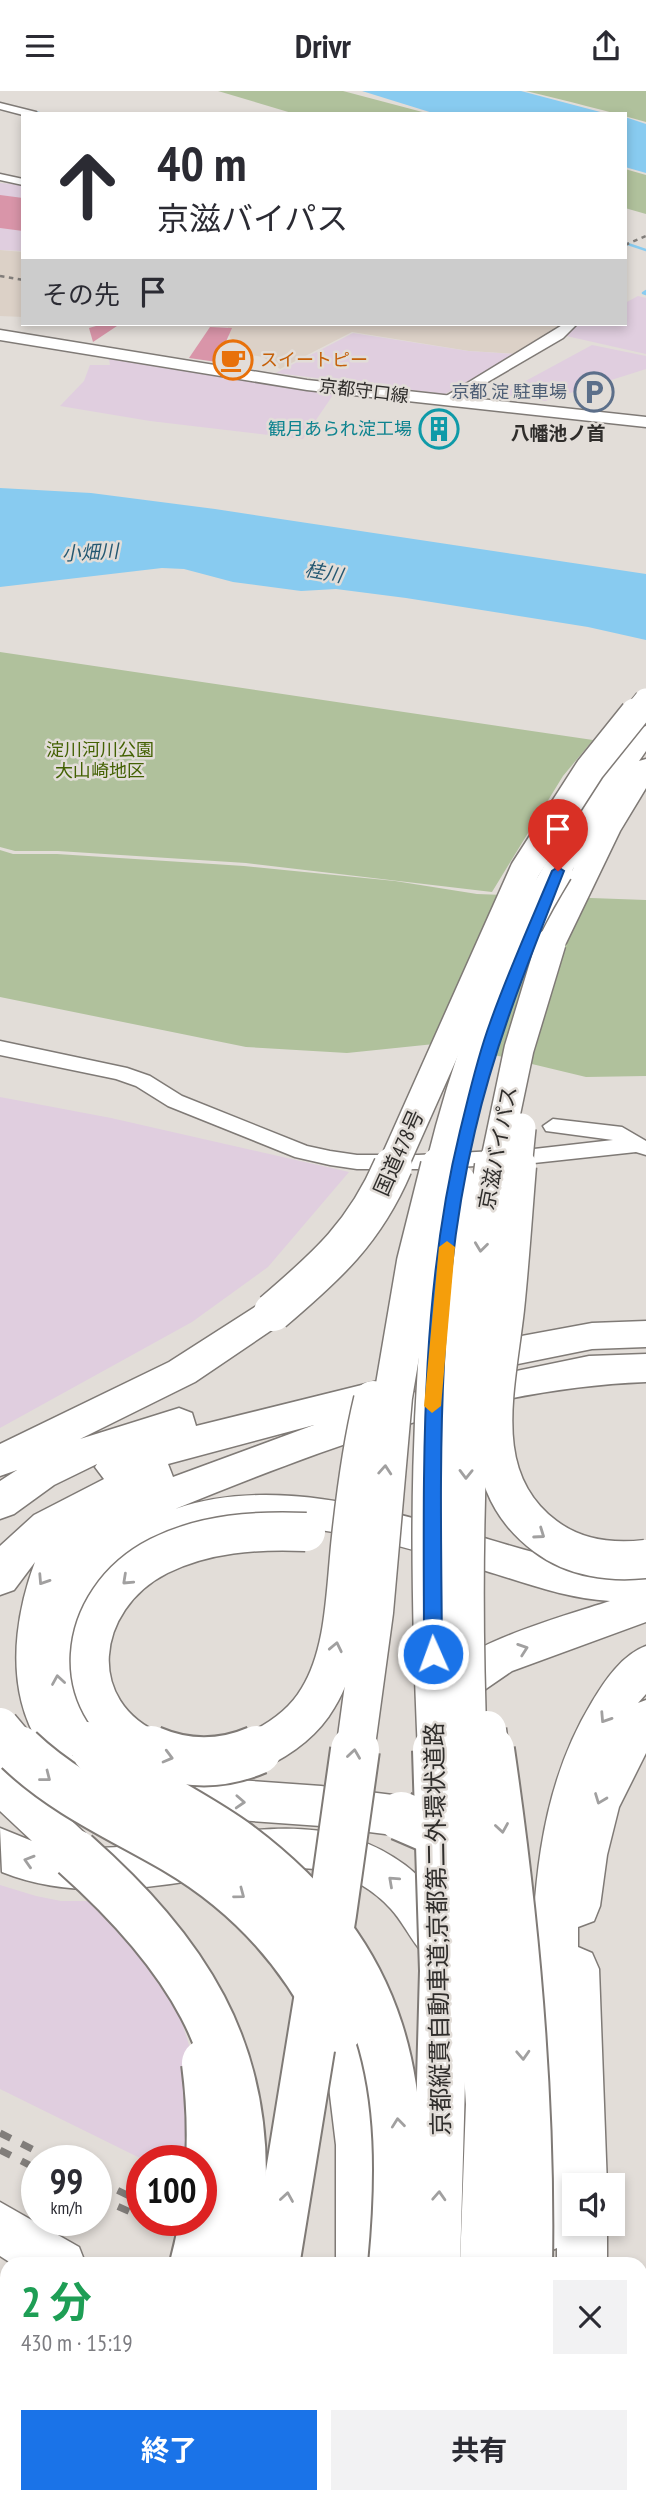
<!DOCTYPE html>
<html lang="ja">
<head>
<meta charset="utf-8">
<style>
  :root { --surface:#fff; --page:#f2f2f3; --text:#2b2b33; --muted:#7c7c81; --accent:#1a73e8 }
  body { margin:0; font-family:"PT Sans Narrow","Noto Sans JP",sans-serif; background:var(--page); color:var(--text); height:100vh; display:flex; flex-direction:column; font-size:26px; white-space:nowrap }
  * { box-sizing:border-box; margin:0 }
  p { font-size:23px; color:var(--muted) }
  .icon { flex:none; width:38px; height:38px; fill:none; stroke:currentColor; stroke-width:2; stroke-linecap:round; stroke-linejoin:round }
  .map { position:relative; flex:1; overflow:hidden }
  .details { position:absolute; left:0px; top:2166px; width:648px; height:247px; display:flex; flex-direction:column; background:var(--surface); border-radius:21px 21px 0 0; box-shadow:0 4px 10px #0003 }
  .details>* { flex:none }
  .hud { position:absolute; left:21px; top:21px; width:606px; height:214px; border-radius:0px; box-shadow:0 4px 10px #0003; background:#fff; color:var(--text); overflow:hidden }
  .tools { position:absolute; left:562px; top:2082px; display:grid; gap:14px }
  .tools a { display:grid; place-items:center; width:63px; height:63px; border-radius:0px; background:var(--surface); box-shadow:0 4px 10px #0003; font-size:35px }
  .speed { position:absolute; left:21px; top:2054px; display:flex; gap:14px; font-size:35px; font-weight:700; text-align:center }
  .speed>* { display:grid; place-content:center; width:91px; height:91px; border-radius:50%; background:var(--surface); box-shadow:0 4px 10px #0003; line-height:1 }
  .speed small { font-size:18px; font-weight:400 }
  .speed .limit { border:10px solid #d22; background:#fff; color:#111 }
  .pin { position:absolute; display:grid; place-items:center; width:60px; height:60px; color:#fff; margin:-72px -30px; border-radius:50% 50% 50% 0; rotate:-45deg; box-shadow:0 0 7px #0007 }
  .pin .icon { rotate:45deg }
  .me { position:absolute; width:77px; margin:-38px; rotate:358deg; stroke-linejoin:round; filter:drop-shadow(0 0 5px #0008) }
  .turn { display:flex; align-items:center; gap:24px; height:147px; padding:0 21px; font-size:32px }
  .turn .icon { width:91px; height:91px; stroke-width:2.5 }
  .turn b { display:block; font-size:49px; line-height:60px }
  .then { display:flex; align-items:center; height:66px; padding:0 21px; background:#0003; gap:14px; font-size:26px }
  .round { display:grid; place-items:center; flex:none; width:74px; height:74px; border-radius:0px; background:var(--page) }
  .summary { display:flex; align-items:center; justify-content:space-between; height:119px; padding:0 21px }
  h1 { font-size:42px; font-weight:700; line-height:52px; color:#1e9e55 }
  .action { display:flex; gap:14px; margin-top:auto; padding:14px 21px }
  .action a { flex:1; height:80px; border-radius:0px; background:var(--accent); color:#fff; font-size:28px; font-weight:700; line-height:80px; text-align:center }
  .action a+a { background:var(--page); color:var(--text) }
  header { display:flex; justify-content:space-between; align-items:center; height:91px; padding:0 21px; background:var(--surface); font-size:32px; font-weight:700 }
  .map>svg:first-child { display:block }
  .built { fill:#dcd1c7 }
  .industrial { fill:#e0cedf }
  .green { fill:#b0c19c }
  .water { fill:#88cbf0 }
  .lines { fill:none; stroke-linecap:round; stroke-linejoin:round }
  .stream { stroke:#88cbf0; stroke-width:2.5 }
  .building { fill:#d995a9 }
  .minor-casing { stroke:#7f7a76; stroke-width:3 }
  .major-casing { stroke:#7f7a76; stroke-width:3 }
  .highway-casing { stroke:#7f7a76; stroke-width:3 }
  .minor { fill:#fff; fill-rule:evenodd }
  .major { fill:#fff; fill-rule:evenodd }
  .highway { fill:#fff; fill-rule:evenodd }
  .rail-far1 { stroke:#817d7a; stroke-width:2.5; stroke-dasharray:4.5 4.5; stroke-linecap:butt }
  .rail { stroke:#817d7a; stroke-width:7; stroke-dasharray:12 12; stroke-linecap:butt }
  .highway-bridge-far3-casing { stroke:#7f7a76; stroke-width:25; stroke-linecap:butt }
  .highway-bridge-far2-casing { stroke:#7f7a76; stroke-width:32; stroke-linecap:butt }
  .highway-bridge-far1-casing { stroke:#7f7a76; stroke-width:41; stroke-linecap:butt }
  .highway-bridge-casing { stroke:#7f7a76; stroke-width:52; stroke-linecap:butt }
  .highway-bridge-far3 { stroke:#fff; stroke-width:23 }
  .highway-bridge-far2 { stroke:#fff; stroke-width:29 }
  .highway-bridge-far1 { stroke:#fff; stroke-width:38 }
  .highway-bridge { stroke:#fff; stroke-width:48 }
  .oneway { stroke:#a1a0a0 }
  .route { fill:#1a73e8; stroke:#114b97; stroke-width:2 }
  .slow { fill:#f59e0b }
  .labels { text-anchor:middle; stroke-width:5; stroke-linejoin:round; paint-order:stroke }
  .far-food-label { font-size:18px; fill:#c56008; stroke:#e2ddd8; text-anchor:start }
  .far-street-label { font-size:18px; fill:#2f2d2b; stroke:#e2ddd8 }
  .far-service-label { font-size:18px; fill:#4e5e75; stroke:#e2ddd8; text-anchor:end }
  .far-culture-label { font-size:18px; fill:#0d838f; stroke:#e2ddd8; text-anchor:end }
  .far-park-label { font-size:18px; fill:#436103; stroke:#e2ddd8 }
  .far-neighbourhood-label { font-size:19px; font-weight:bold; fill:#2f2d2b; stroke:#e2ddd8 }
  .far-water-label { font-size:19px; font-style:italic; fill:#245872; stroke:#e2ddd8 }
  .street-label { font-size:21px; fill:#2f2d2b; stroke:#e2ddd8 }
  .near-street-label { font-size:24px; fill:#2f2d2b; stroke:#e2ddd8 }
</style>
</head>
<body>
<header><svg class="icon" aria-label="menu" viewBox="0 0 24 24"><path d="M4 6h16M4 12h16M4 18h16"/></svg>Drivr<svg class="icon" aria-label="share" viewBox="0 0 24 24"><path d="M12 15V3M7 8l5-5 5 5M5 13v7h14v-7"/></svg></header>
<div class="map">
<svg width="646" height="2413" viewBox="0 0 646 2413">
  <rect width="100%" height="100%" fill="#e2ddd8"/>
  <g class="built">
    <path d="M0 159 23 161V226L0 225Z"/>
    <path d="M157 233H563L517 263 469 260 352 241 280 278 263 266 250 264 230 247 228 236Z"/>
  </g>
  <g class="industrial">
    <path d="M0 92 23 94V160L0 159Z"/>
    <path d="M638 205 646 207V263L562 244 576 233H625V212Z"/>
    <path d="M353 242 468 260 516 263 445 303 276 282Z"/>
    <path d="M592 254 646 265V278L545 310 498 305Z"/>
    <path d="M109 268 333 304 303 348 150 330 60 315 84 290 90 274H110Z"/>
    <path d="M0 1006 111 1027 349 1081 268 1176 192 1231 0 1337Z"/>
    <path d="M0 1794 36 1805 61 1810H96L113 1816 177 1916 189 1954 196 1996 195 2070H146L0 1998Z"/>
  </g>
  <g class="green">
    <path d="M218 0H343L430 23H295Z"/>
    <path d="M526 0H646V31C608 20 567 10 526 0Z"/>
    <path d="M625 78 646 84V123L625 117Z"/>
    <path d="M0 561 593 649 563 685 492 801 246 772 58 760H15L0 756Z"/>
    <path d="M0 759 13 763H57L244 775 395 790 477 803 646 809V985L586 986 444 952 347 962 246 956 0 906Z"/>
  </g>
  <g class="water">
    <path d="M362 0H521L608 23H436Z"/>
    <path d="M625 26 646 33V82L625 76Z"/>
    <path d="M0 397 91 402 215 418 646 483V549L588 536 406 507 336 498 301 500 233 491 184 478 162 477 0 496Z"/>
  </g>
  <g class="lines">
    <g class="stream">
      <path d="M30 20 43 23"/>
      <path d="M625 152 646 159"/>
      <path d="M646 200 643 202 646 203"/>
    </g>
  </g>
  <g class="building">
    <path d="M0 104 23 107V140L0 137Z"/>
    <path d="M103 233H120L93 251 89 237Z"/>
    <path d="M210 236 232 237 217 271 189 267Z"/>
    <path d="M439 328 454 331 439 348 423 345Z"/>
  </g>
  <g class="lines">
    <g class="minor-casing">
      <g id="minor">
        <path d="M0 12 36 21 37 23 23 24 0 18Z"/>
        <path d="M0 83 23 88V94L0 89Z"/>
        <path d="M564 233H577L563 247 450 313 438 310Z"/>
        <path d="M0 950 127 977 150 985 182 1005 307 1055 330 1060 357 1064H418L534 1058 613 1049 546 1040 543 1035 553 1028 622 1036 646 1050V1064L636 1061 534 1072 418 1078H357L330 1074 295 1066 168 1015 136 995 116 988 0 964Z"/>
      </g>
    </g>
    <g class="major-casing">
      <path id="major" d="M0 239 307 289 646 326V336L307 299 0 249Z"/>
    </g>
    <g class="highway-casing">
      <g id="highway">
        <path d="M646 635V660L639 670 646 668V697L620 740 566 852 561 858 551 861 541 858 536 852 574 776 568 786 558 788 548 786 544 780C561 751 618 642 646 635Z"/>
        <path d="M273 1208 285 1212 291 1221 285 1230 195 1291 80 1348 179 1317 192 1322 196 1335 394 1286 407 1290 411 1302 589 1265 646 1263V1291C481 1297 326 1357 175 1418 275 1384 386 1419 484 1447 538 1463 589 1479 646 1476V1531L512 1580 461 1615 446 1620 431 1615 425 1602C447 1556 562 1526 610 1510 567 1508 526 1492 486 1480 372 1446 216 1395 115 1487 81 1519 69 1564 86 1608 91 1623 101 1636 108 1650L102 1663 129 1677 135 1691 129 1705 114 1711C8 1671 0 1565 35 1471L14 1499 0 1504V1455L34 1424 104 1388 95 1376 97 1373 54 1394 14 1423 0 1428V1390L17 1379 0 1385V1353L169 1271 261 1212ZM314 1334 173 1386 168 1373Z"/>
        <path d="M646 1230V1256L592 1258 473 1282 460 1278 455 1268 460 1258 473 1254 592 1232Z"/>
        <path d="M646 1555V1603L638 1612 646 1609V1662L619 1716 607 1764 600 1815 594 1830 578 1836V1856L592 1862 599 1878 607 2095H574V2133H607V2174H557V2157L550 2160 532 2153 525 2135C528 2066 529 1997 530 1928 533 1818 533 1708 592 1611 605 1589 622 1564 646 1555Z"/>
        <path d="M0 1671 15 1677 91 1748 94 1757C200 1757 311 1704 405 1774 431 1794 453 1824 466 1854L459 1870 443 1876C416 1865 410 1839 391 1818 375 1800 348 1783 323 1779 281 1773 237 1782 196 1789 130 1800 65 1806 2 1781L0 1737 32 1750 0 1720Z"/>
        <path d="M168 1684 321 1695 401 1705 416 1711 423 1725 416 1739 401 1745 321 1735 168 1724 153 1718 146 1704 153 1690Z"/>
        <path d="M339 1914 356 1920C389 2000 390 2089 386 2174H336V2054L329 1996 316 1937 322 1920Z"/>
        <path d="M0 2111 79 2156 86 2174H14L0 2165Z"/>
        <path d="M0 2205 7 2208V2286H0Z"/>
        <path d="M7 2393V2406H61L58 2413H0Z"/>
        <path d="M82 2406H140L137 2413H80Z"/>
        <path d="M163 2406H266L268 2413H161Z"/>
        <path d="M312 2406H480L479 2413H311Z"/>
        <path d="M486 2406H591L590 2413H485Z"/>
      </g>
    </g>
    <use href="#minor" class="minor"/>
    <use href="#major" class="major"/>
    <use href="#highway" class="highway"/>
    <g class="rail-far1">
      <path d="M625 154 646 145"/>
      <path d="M0 185 23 189"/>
    </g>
    <g class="rail">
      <path d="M0 2042 56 2070"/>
      <path d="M0 2059 37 2078"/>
      <path d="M96 2089 142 2111"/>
      <path d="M96 2106 142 2126"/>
      <path d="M150 2130 247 2174"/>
      <path d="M182 2130 274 2174"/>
      <path d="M640 2328 646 2330"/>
      <path d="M640 2347 646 2350"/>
    </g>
    <g class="highway-bridge-far3-casing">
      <path id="highway-bridge-far3" d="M634 624 646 609"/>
    </g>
    <g class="highway-bridge-far2-casing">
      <g id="highway-bridge-far2">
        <path d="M392 1077 525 779 590 678 635 622"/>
        <path d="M440 1077C465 975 503 869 558 780"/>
        <path d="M494 1077 519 958 551 852"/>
        <path d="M517 1077 521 1037"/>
      </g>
    </g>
    <g class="highway-bridge-far1-casing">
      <g id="highway-bridge-far1">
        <path d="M517 1075C513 1123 510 1171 505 1218 496 1298 470 1389 545 1445 574 1467 611 1472 646 1468"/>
        <path d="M273 1221C327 1175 365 1141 393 1075"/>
        <path d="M0 1636 21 1661"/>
        <path d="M487 1639 490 1661"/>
        <path d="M87 1650 98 1661"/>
        <path d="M155 1661C61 1621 74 1508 159 1465 205 1442 256 1439 306 1441"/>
        <path d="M253 1661C279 1649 303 1633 318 1607 346 1562 345 1498 351 1446 356 1400 362 1354 373 1309"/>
        <path d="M355 1661 374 1521 393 1306 416 1171 440 1075"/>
        <path d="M437 1661C428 1467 427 1285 457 1092"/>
        <path d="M468 1661C460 1464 465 1270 494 1075"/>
      </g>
    </g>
    <g class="highway-bridge-casing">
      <g id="highway-bridge">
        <path d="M19 1659C65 1703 121 1727 176 1759 249 1802 302 1860 339 1937"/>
        <path d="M96 1659C138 1699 192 1720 238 1754 390 1868 410 1995 393 2174"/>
        <path d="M151 1659C186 1674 222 1674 257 1659"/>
        <path d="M468 1659 490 2013 484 2174"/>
        <path d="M490 1659C515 1830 531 2001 528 2174"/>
        <path d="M401 1725 459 1750"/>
        <path d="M75 1763C184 1860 251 1958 241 2110 239 2132 234 2153 231 2174"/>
        <path d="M194 2174C212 2106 215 2041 206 1972"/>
        <path d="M275 2174 332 1823 355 1659"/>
        <path d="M436 2174 444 1880 437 1659"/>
      </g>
    </g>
    <use href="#highway-bridge-far3" class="highway-bridge-far3"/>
    <use href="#highway-bridge-far2" class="highway-bridge-far2"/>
    <use href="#highway-bridge-far1" class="highway-bridge-far1"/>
    <use href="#highway-bridge" class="highway-bridge"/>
  </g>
  <defs><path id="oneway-chevron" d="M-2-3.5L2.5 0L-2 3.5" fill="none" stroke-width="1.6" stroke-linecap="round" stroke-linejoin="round" transform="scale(1.75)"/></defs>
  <g class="oneway">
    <use href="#oneway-chevron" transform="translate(481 1156) rotate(97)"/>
    <use href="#oneway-chevron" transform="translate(385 1379) rotate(-86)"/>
    <use href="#oneway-chevron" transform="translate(466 1383) rotate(91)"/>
    <use href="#oneway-chevron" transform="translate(540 1443) rotate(35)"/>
    <use href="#oneway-chevron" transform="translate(43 1489) rotate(123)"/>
    <use href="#oneway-chevron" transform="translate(127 1489) rotate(137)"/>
    <use href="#oneway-chevron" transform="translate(336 1556) rotate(-78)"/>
    <use href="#oneway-chevron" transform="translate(523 1558) rotate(-19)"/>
    <use href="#oneway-chevron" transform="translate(58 1589) rotate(-99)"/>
    <use href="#oneway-chevron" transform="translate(605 1627) rotate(123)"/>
    <use href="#oneway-chevron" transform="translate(354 1663) rotate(-82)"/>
    <use href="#oneway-chevron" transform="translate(168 1666) rotate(15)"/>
    <use href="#oneway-chevron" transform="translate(46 1686) rotate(38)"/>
    <use href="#oneway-chevron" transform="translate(600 1708) rotate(111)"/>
    <use href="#oneway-chevron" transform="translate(240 1711) rotate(3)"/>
    <use href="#oneway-chevron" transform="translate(502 1737) rotate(81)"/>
    <use href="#oneway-chevron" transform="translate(29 1770) rotate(-163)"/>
    <use href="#oneway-chevron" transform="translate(393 1790) rotate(-138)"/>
    <use href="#oneway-chevron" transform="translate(240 1803) rotate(37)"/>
    <use href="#oneway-chevron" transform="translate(523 1964) rotate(87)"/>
    <use href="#oneway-chevron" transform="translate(398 2032) rotate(-96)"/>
    <use href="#oneway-chevron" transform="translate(439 2105) rotate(-87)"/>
    <use href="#oneway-chevron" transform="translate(287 2106) rotate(-81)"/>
  </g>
  <path class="route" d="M558 776 564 780C530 867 496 949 475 1040 434 1212 441 1389 442 1563L440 1569H426L424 1563C424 1389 418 1211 460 1040 469 1004 477 967 490 932 508 881 531 830 552 780Z"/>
  <path class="slow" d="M447 1150 455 1156 441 1315 432 1322 424 1315 439 1156Z"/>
  <defs>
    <g id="cafe-ring" transform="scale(2.0125)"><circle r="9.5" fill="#e2ddd8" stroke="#e8710a" stroke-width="1.5"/><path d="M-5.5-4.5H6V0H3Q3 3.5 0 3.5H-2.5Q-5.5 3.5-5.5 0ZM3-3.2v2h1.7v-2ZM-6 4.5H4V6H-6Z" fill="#e8710a"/></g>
    <g id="parking-ring" transform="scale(2.0125)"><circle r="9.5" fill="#e2ddd8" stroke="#5c6f8a" stroke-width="1.5"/><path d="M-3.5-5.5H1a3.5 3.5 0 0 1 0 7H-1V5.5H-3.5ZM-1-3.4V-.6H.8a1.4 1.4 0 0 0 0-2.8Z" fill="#5c6f8a"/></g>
    <g id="building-ring" transform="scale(2.0125)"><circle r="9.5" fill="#e2ddd8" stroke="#0f9aa8" stroke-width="1.5"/><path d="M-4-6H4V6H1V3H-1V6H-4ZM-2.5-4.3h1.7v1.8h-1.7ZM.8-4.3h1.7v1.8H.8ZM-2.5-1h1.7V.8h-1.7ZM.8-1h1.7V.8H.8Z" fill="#0f9aa8"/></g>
  </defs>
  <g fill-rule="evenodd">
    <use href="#cafe-ring" x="233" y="269"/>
    <use href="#parking-ring" x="594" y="301"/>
    <use href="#building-ring" x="439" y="338"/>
  </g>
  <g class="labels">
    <g class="far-food-label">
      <text x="260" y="275">スイートピー</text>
    </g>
    <g class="far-street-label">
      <text transform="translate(364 300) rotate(7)" y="6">京都守口線</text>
    </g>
    <g class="far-service-label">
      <text x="567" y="307">京都 淀 駐車場</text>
    </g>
    <g class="far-culture-label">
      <text x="412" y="344">観月あられ淀工場</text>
    </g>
    <g class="far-park-label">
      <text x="100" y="665">淀川河川公園<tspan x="100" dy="21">大山崎地区</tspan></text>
    </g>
    <g class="far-neighbourhood-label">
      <text x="558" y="349">八幡池ノ首</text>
    </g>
    <g class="far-water-label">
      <text transform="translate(90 461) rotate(-3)" y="7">小畑川</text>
      <text transform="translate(324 481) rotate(10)" y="7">桂川</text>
    </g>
    <g class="street-label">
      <text transform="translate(498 1057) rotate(-79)" y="7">京滋バイパス</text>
      <text transform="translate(399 1062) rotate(-66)" y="7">国道478号</text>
    </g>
    <g class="near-street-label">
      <text transform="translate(438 1838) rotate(-91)" y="8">京都縦貫自動車道;京都第二外環状道路</text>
    </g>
  </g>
</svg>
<div class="tools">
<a><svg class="icon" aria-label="sound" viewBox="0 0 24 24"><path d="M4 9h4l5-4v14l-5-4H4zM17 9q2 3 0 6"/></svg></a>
</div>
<div class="speed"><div>99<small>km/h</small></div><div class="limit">100</div></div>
<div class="pin" style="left:558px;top:780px;background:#d93025"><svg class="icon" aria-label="arrive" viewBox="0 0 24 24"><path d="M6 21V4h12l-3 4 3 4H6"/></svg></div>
<svg class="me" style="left:433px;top:1563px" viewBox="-20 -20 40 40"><circle r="17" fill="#1a73e8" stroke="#fff" stroke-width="3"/><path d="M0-11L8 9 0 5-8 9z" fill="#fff"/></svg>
<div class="hud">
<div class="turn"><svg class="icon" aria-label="ahead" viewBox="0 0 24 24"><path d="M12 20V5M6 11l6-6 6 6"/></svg><div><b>40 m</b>京滋バイパス</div></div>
<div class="then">その先<svg class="icon" aria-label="arrive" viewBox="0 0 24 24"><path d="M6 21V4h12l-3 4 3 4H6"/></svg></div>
</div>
<section class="details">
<div class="summary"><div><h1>2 分</h1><p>430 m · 15:19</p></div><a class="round"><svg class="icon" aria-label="close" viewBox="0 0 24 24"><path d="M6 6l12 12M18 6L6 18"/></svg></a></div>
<div class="action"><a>終了</a><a>共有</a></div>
</section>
</div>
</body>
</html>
